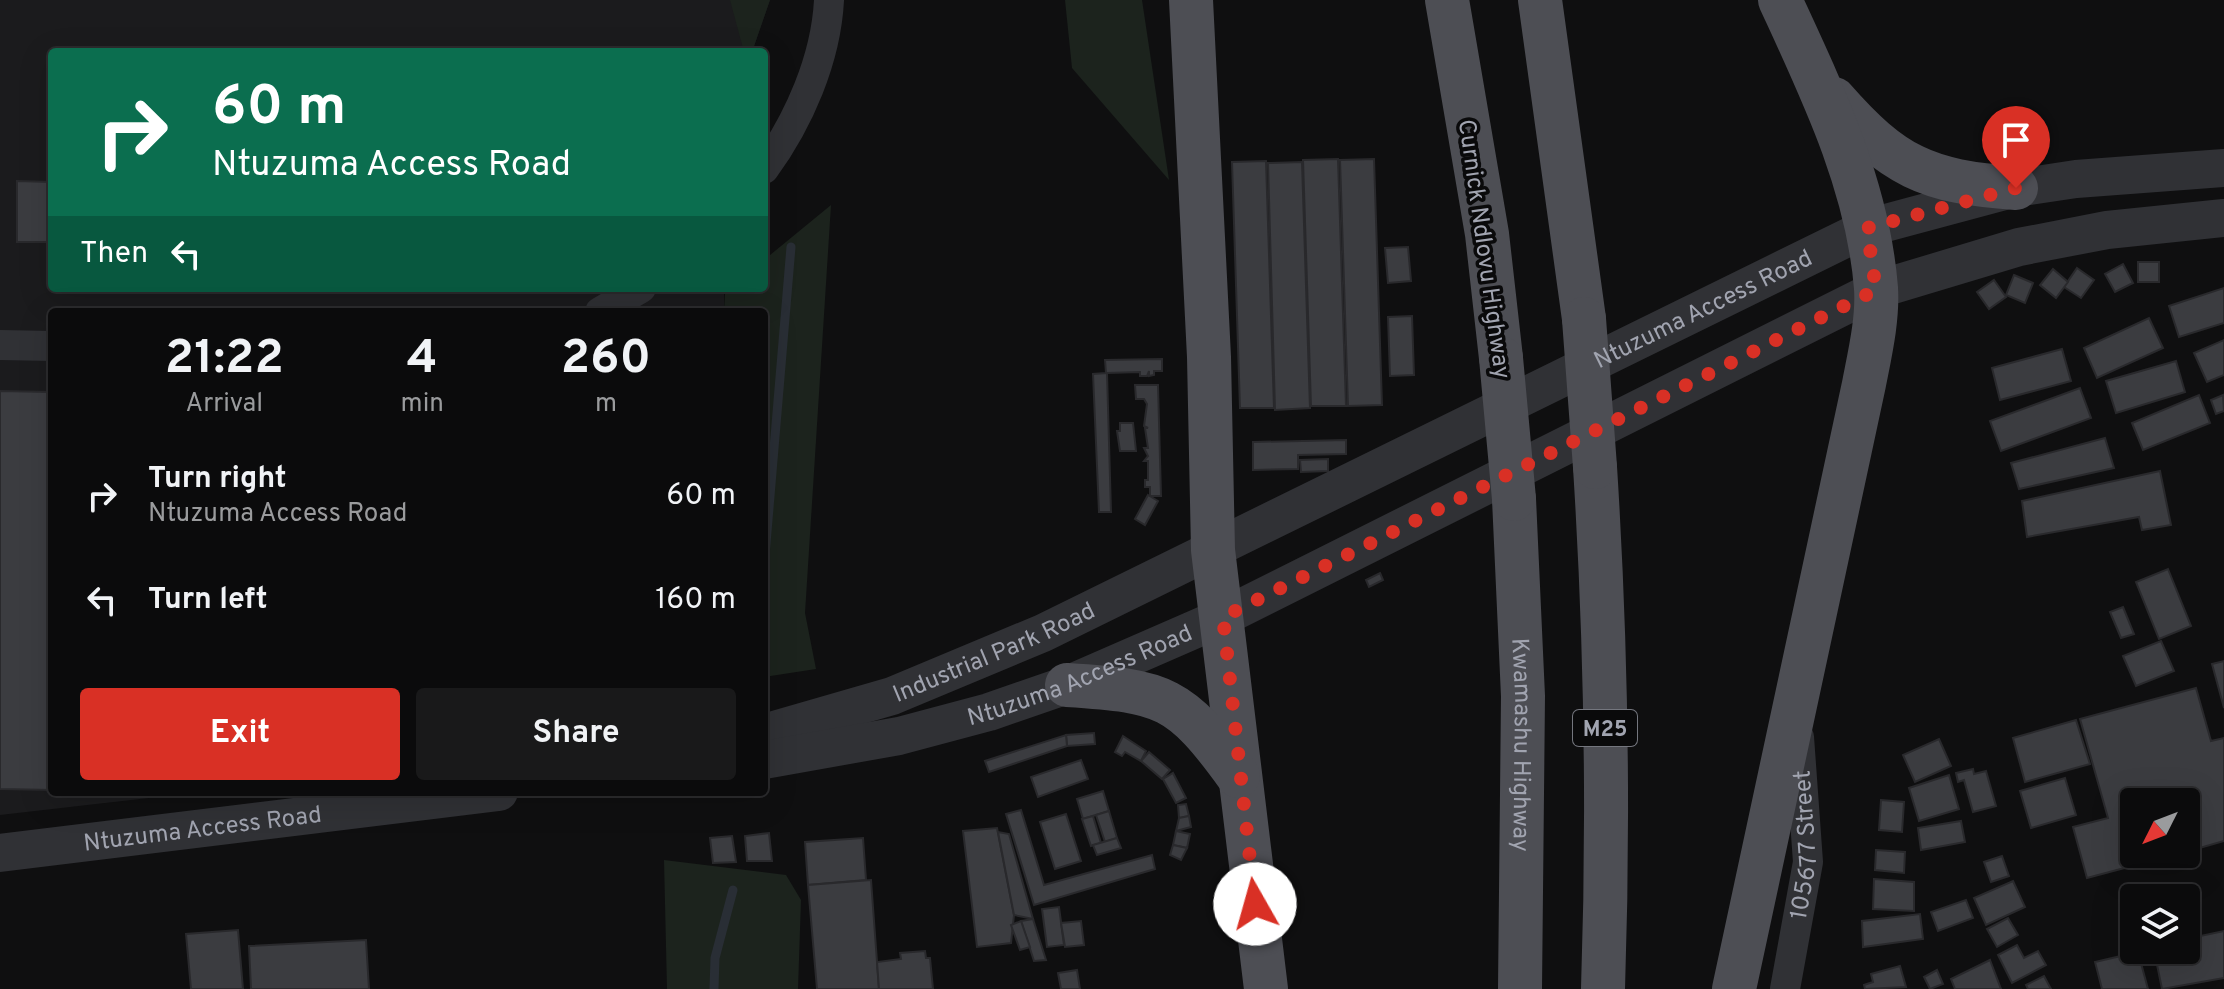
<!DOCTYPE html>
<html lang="en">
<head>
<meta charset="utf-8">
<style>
  :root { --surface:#0b0b0c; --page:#19191a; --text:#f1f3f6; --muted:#9a9b9d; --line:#2b2b2d; --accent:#d93025 }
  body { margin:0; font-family:Overpass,sans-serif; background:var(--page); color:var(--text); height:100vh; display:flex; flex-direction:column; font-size:30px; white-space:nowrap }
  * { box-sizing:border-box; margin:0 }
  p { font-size:26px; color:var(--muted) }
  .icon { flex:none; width:44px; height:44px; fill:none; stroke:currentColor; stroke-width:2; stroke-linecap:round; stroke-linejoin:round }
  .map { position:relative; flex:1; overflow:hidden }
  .drawer { position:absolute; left:48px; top:308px; width:720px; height:488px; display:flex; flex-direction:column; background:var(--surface); border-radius:8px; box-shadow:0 8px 32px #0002,0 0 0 2px var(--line) }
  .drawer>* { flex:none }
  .banner { position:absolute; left:48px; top:48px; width:720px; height:244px; border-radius:8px; box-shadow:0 8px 32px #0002,0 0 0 2px var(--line); background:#0b6e4f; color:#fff; overflow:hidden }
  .needle { width:52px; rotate:228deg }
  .buttons { position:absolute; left:2120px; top:788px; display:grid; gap:16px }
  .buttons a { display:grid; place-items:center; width:80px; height:80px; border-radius:8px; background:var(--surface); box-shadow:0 8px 32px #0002,0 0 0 2px var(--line); font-size:40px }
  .pin { position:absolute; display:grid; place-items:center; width:68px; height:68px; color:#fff; margin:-82px -34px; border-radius:50% 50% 50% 0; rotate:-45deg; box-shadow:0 0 8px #0007 }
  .pin .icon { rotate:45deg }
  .me { position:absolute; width:88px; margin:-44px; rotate:353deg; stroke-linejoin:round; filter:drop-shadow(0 0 6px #0008) }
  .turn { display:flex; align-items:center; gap:28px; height:168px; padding:0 32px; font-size:36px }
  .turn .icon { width:104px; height:104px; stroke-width:2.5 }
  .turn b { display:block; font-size:56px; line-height:68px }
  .then { display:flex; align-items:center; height:76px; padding:0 32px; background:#0003; gap:16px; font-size:30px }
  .eta { display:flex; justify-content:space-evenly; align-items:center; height:136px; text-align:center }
  .eta b { font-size:48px; font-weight:700; line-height:56px }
  .action { display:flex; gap:16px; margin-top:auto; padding:16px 32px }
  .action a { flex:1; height:92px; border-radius:8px; background:var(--accent); color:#fff; font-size:32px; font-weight:700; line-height:92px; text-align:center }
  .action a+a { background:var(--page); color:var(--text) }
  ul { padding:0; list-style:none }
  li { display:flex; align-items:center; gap:24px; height:104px; padding:0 32px }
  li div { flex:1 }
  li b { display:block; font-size:30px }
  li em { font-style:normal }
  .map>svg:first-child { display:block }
  .built { fill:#1b1b1d }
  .green { fill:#1c231d }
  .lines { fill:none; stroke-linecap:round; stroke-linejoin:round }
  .stream { stroke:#292e35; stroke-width:9 }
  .building { fill:#3b3c40; stroke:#29292c; stroke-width:2 }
  .minor { stroke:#303135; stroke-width:30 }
  .tertiary { stroke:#303135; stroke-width:38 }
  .primary { stroke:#4d4e54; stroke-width:44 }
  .primary-bridge { stroke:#4d4e54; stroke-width:44 }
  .route { stroke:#d93025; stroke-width:14; stroke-dasharray:0 25.2 }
  .labels { text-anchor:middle; stroke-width:7; stroke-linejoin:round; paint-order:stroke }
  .shield { fill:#0a0a0b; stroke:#74767e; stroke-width:2 }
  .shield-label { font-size:22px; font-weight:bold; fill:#a1a4b0 }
  .street-label { font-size:24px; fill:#a1a4b0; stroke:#0a0a0b }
</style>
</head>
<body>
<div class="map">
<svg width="2224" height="989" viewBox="0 0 2224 989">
  <rect width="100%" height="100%" fill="#0f0f10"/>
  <path class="built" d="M0 0H770L752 52H52V288H724V312H52V792H201L0 815Z"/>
  <g class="green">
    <path d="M730 0H770L752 52H744Z"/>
    <path d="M1065 0H1142L1169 180 1072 68Z"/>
    <path d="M831 205 805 613 816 669 764 677V312H724L725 293 731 288H764V260Z"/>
    <path d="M664 860 786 875 801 900 798 989H667Z"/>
  </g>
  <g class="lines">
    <g class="stream">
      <path d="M764 567 791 247"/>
      <path d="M714 989 715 958 733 890"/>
    </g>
  </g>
  <g class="building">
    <path d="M1338 159 1346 406H1311L1303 160Z"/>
    <path d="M1374 159 1382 405 1348 406 1340 160Z"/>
    <path d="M1266 161 1274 408H1240L1232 162Z"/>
    <path d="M1302 162 1310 408 1275 410 1268 163Z"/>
    <path d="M17 181 52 182V242H17Z"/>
    <path d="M1408 247 1411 281 1388 283 1385 248Z"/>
    <rect x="2138" y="262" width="21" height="20"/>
    <path d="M2123 264 2133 283 2115 292 2105 274Z"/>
    <path d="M2077 268 2094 280 2081 298 2064 287Z"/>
    <path d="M2053 269 2068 282 2056 298 2040 285Z"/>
    <path d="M2014 275 2033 283 2025 303 2006 295Z"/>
    <path d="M1994 280 2006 297 1989 309 1977 292Z"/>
    <path d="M2224 288V323L2179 337 2169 306Z"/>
    <path d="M1412 316 1414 375 1390 376 1388 317Z"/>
    <path d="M2149 318 2163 348 2097 378 2084 348Z"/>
    <path d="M2224 340V375L2207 382 2194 353Z"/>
    <path d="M2062 349 2071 381 2000 400 1992 368Z"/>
    <path d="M1162 359V371H1154V375L1149 376V371L1147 376H1140V372L1107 373 1111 512H1099L1093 374 1106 373 1105 360Z"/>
    <path d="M2176 361 2185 392 2116 413 2106 381Z"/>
    <path d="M1135 385H1158L1161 496H1150V487H1145V480H1148V461H1144L1148 456 1144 448H1148L1145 428H1148L1144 426 1147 404 1144 399H1136Z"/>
    <path d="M2080 388 2091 418 2001 451 1990 421Z"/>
    <path d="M0 391 52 392V790L0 789Z"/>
    <path d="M2199 395 2210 423 2143 450 2132 423Z"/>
    <path d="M2223 395 2224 411 2216 414 2211 400Z"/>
    <path d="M1120 423H1133L1136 451H1120L1117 431H1120Z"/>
    <path d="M2105 438 2114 468 2019 489 2011 463Z"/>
    <path d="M1346 440V454L1298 455V469L1253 470V442Z"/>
    <path d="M1328 459V471L1301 472 1300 460Z"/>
    <path d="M2160 471 2171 525 2142 530 2139 517 2027 537 2022 501Z"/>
    <path d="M1148 495 1158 501 1145 525 1135 519Z"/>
    <path d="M2168 569 2191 626 2159 639 2136 582Z"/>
    <path d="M1380 573 1383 580 1369 587 1366 580Z"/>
    <path d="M2123 607 2134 634 2121 638 2110 612Z"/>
    <path d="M2161 641 2174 671 2136 686 2123 656Z"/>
    <path d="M2224 661V708L2212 664Z"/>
    <path d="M2196 688 2211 741 2224 738V841L2186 852V802H2134V854H2177L2087 878 2073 827 2108 818 2080 719Z"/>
    <path d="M2076 720 2090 764 2025 782 2013 738Z"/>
    <path d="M1094 733 1095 744 1067 746 1066 735Z"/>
    <path d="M1066 735 1067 746 989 772 985 761Z"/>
    <path d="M1123 736 1146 751 1141 761 1125 752 1122 756 1115 752Z"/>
    <path d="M1939 739 1951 766 1915 782 1903 755Z"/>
    <path d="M1149 752 1170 770 1162 779 1141 761Z"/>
    <path d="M1081 760 1088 779 1038 797 1031 777Z"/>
    <path d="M1973 769 1974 774 1986 771 1996 806 1973 812 1964 780 1958 782 1956 773Z"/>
    <path d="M1173 773 1186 798 1176 803 1163 779Z"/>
    <path d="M1949 775 1959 809 1919 821 1909 788Z"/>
    <path d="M2065 778 2076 815 2031 828 2020 791Z"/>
    <path d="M1103 791 1109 811 1083 819 1077 799Z"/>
    <path d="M1881 800 1904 802 1902 832 1879 830Z"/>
    <path d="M1186 804 1189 816 1179 818 1178 805Z"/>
    <path d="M1021 810 1044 885 1152 855 1155 869 1034 905 1006 814Z"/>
    <path d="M1109 811 1117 838 1105 842 1096 815Z"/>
    <path d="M1066 814 1081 861 1055 869 1040 822Z"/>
    <path d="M1093 816 1101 843 1091 846 1082 819Z"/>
    <path d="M1189 816 1191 827 1176 831 1179 818Z"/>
    <path d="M1961 821 1965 842 1921 850 1918 828Z"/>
    <path d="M997 828 1014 915 1011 943 977 947 963 831Z"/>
    <path d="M1176 831 1190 834 1187 848 1173 845Z"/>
    <path d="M998 832 1009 834 1033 919 1014 915Z"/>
    <path d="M769 833 772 861H747L745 836Z"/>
    <path d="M732 836 736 862 713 863 710 838Z"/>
    <path d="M863 838 866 880 808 885 805 842Z"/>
    <path d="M1117 838 1121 848 1097 855 1093 845Z"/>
    <path d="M1173 845 1187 848 1181 860 1170 855Z"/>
    <path d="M1876 850 1905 852 1904 873 1875 870Z"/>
    <path d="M2002 856 2009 876 1991 882 1984 862Z"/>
    <path d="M1874 879 1914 882V911L1873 909Z"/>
    <path d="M871 880 879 989H817L808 885Z"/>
    <path d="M2013 881 2025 907 1986 925 1974 898Z"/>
    <path d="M1966 900 1973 918 1938 931 1931 912Z"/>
    <path d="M1059 907 1064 945 1047 947 1042 909Z"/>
    <path d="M1920 914 1923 939 1863 947 1862 921Z"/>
    <path d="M2008 918 2018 935 1997 947 1987 929Z"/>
    <path d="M1033 919 1046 960 1034 961 1021 921Z"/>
    <path d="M1021 921 1030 947 1020 950 1011 925Z"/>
    <path d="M1081 921 1084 945 1065 947 1061 923Z"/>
    <path d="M238 930 243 989H191L186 934Z"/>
    <path d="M2224 931V978L2162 989 2154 950H2186V939Z"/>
    <path d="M366 940 369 989H251L249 946Z"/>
    <path d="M2017 945 2024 958 2038 951 2046 965 2012 983 1998 955Z"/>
    <path d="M925 951 926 958H930L933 989H879L877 962 901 959 900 953Z"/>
    <path d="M2138 952 2148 989H2102L2095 962Z"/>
    <path d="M1990 960 2001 989H1955L1951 979Z"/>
    <path d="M1900 966 1906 987 1865 989 1864 985 1873 982 1871 974Z"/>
    <path d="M1077 970 1080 989H1061L1058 973Z"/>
    <path d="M1937 970 1943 984 1930 989 1924 977Z"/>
    <path d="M2044 976 2051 989H2028L2026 985Z"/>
  </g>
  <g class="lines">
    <g class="minor">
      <path d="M764 169C799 121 826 59 829 0"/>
      <path d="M600 312 641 288"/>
      <path d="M0 345 52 346"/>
      <path id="s1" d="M1785 989 1808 862 1799 737"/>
    </g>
    <g class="tertiary">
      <path id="s2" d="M764 733 892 696 1043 633 1867 228 2016 188 2076 179 2224 168"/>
      <path id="s3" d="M764 760 899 736 989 712 1067 685 1223 617 1876 290 2019 247 2107 230 2224 218"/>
      <path id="s4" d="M0 853 499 792"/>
    </g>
    <g class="primary">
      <path d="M1191 0 1209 357 1213 550 1266 989"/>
      <path d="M1447 0 1487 234 1501 358"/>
      <path d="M1540 0 1584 319"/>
      <path d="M1834 99C1893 166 1926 182 2016 188"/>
      <path d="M1595 467C1606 640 1609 815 1603 989"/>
      <path id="s5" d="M1514 499 1523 696 1520 989"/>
      <path d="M1067 685C1164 691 1180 696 1238 776"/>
      <path d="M1734 989 1864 384C1870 353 1878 319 1876 288 1868 186 1822 91 1780 0"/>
    </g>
    <g class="primary-bridge">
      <path d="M1584 319 1595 467"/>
      <path d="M1501 358 1514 499"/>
    </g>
  </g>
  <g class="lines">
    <path class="route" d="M1255 904 1223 617 1876 290 1867 228 2016 188"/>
  </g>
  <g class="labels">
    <rect class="shield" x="1573" y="710" width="64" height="36" rx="6"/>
    <g class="shield-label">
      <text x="1605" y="736">M25</text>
    </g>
    <g class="street-label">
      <text transform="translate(1485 249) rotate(82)" y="8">Curnick Ndlovu Highway</text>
      <text dy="8" stroke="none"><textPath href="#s2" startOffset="1032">Ntuzuma Access Road</textPath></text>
      <text dy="8" stroke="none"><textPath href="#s2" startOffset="244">Industrial Park Road</textPath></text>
      <text dy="8" stroke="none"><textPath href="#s3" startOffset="328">Ntuzuma Access Road</textPath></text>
      <text dy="8" stroke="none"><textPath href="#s5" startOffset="246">Kwamashu Highway</textPath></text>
      <text dy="8" stroke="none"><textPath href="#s4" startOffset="204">Ntuzuma Access Road</textPath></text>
      <text dy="8" stroke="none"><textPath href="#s1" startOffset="146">105677 Street</textPath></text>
    </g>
  </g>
</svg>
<div class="buttons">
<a><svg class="needle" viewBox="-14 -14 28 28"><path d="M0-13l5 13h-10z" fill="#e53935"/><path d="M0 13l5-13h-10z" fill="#9a9b9d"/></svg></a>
<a><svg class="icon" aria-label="layers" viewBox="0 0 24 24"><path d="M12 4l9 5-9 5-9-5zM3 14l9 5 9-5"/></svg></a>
</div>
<div class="pin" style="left:2016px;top:188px;background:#d93025"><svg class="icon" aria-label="arrive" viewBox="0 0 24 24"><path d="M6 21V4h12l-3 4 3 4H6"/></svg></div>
<svg class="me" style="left:1255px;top:904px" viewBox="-20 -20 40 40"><circle r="19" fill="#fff"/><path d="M0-13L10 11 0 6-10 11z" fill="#d93025"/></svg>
<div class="banner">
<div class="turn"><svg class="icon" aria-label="right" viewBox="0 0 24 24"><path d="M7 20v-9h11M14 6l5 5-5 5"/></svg><div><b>60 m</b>Ntuzuma Access Road</div></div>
<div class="then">Then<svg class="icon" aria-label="left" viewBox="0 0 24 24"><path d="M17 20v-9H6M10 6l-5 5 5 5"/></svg></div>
</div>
<section class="drawer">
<div class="eta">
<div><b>21:22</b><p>Arrival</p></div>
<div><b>4</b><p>min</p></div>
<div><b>260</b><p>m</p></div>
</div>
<ul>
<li><svg class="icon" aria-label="right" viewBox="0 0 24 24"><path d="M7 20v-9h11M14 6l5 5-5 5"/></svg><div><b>Turn right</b><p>Ntuzuma Access Road</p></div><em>60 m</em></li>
<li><svg class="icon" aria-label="left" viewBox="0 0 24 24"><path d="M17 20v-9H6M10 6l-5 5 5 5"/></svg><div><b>Turn left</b></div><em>160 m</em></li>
</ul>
<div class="action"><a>Exit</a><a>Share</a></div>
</section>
</div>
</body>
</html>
